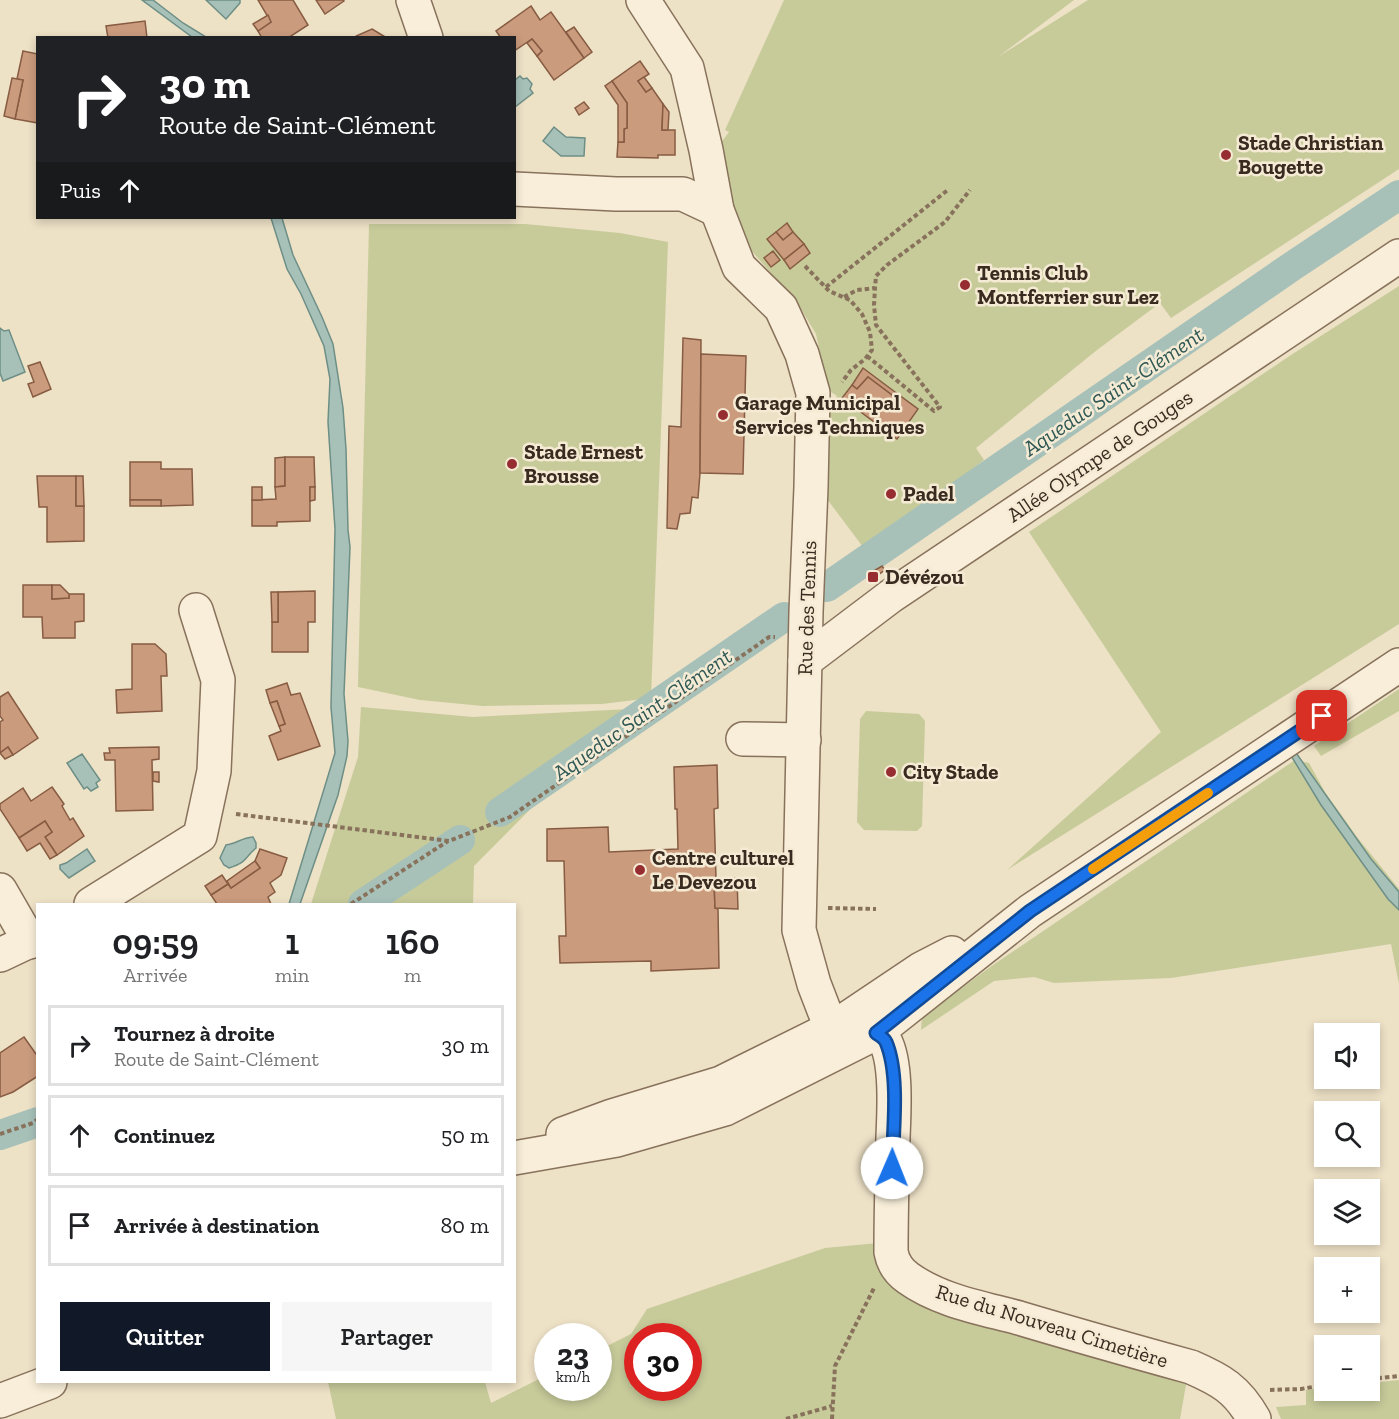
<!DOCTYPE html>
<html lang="fr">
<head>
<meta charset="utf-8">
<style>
  :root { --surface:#fff; --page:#f6f6f6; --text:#202124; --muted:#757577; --line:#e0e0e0; --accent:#111827 }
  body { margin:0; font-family:"Zilla Slab",serif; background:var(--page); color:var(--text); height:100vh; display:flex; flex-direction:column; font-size:22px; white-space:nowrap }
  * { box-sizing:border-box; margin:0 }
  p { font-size:20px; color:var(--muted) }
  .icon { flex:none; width:33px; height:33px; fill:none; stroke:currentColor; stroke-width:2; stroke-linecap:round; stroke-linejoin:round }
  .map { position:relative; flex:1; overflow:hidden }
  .drawer { position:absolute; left:36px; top:903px; width:480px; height:480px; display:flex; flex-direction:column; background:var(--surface); border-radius:0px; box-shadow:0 3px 9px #0003 }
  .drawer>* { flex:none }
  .top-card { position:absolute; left:36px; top:36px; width:480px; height:183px; border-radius:0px; box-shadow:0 3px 9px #0003; background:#202124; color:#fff; overflow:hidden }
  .fabs { position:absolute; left:1314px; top:1023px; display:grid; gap:12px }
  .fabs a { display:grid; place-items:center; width:66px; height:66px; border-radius:0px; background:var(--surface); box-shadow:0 3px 9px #0003; font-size:30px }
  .speed { position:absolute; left:534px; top:1323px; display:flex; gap:12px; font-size:30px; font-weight:700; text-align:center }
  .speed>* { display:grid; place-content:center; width:78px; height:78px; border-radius:50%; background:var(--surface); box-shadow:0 3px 9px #0003; line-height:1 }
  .speed small { font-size:15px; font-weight:400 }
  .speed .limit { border:9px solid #d22; background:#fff; color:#111 }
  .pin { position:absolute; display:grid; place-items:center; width:51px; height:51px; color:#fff; margin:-26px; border-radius:12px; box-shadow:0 3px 9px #0006 }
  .me { position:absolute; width:66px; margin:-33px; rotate:1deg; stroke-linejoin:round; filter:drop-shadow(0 0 4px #0008) }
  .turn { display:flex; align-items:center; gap:21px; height:126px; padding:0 24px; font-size:27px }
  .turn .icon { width:78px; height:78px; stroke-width:2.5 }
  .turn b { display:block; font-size:42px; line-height:51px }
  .then { display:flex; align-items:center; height:57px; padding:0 24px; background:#0003; gap:12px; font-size:22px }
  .eta { display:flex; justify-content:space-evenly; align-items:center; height:102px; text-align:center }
  .eta b { font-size:36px; font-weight:600; line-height:42px }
  .action { display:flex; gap:12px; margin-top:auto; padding:12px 24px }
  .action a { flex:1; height:69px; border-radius:0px; background:var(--accent); color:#fff; font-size:24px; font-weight:600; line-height:69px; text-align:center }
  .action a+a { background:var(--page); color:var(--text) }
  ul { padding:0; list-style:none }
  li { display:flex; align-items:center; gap:18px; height:81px; margin:0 12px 9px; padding:0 12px; border:3px solid var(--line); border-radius:0px }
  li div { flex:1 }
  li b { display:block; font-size:22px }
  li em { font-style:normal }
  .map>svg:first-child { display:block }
  .green { fill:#c7cb9a; fill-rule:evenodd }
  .water { fill:#a7c1b9; stroke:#6e8f86; stroke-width:1.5 }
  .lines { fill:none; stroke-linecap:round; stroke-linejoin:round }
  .canal { stroke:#a7c1b9; stroke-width:30 }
  .building { fill:#ca9b7d; stroke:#875c42; stroke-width:1.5 }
  .minor-casing { stroke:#88725c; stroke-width:36 }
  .path { stroke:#88725c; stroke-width:4; stroke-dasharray:4.5 3; stroke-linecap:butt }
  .minor { stroke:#f8eed9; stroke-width:33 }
  .route-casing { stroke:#114b97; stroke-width:15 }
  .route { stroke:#1a73e8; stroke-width:10 }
  .slow { stroke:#f59e0b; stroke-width:10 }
  .poi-dot { fill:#962d31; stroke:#f5ebd5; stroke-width:2 }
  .labels { text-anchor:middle; stroke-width:5; stroke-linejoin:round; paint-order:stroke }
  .poi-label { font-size:21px; font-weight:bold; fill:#392b1f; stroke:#f5ebd5; text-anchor:start }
  .street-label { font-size:21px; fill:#392b1f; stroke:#f5ebd5 }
  .water-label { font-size:22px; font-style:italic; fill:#2f5854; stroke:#f5ebd5 }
</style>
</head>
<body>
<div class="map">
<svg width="1399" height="1419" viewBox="0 0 1399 1419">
  <rect width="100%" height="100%" fill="#ede1c6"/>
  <g class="green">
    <path d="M784 0H1074L998 57 1088 0H1399V169L1171 318 1160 303 1097 350 976 448 984 460 866 551 827 499 829 455V408L837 396 828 390 816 334 798 304 750 249 718 189 720 144 729 132 725 130Z"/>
    <path d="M369 224H525L620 233 668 242 651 698 602 704 483 706 420 700 358 687Z"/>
    <path d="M1399 286V624L1007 870 1161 732 1029 532 1291 355Z"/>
    <path d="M1399 689V711L1321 756 1314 746Z"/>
    <path d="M361 707 473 717 630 709 474 866 473 904H311L358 757Z"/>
    <path d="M866 711 919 714 925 721 922 826 917 831 864 830 857 822 860 719Z"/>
    <path d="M1295 760 1309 763 1325 792 1357 837 1399 889V984L1391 944 1171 978 1054 983 1034 977 994 981 921 1030 922 1017 993 965Z"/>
    <path d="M878 1243V1271L953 1314 1187 1379 1180 1419H336L328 1382H485L491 1403 547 1375 548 1388H598L599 1350 631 1334 647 1309 825 1248ZM638 1336H688V1388H638Z"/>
    <path d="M1399 1380V1419H1281L1276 1407 1306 1405V1390L1324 1388V1390H1370V1383Z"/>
  </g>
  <g class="water">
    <path d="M142 0H153L183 23 206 37H192Z"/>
    <path d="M206 0H240V3L226 19Z"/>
    <path d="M520 76 523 79 527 78 532 84 530 89 533 93 515 107V80Z"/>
    <path d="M554 127 566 137 585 138 584 156H561L543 141Z"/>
    <path d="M271 218H282L293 255 322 317 333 344 343 408 346 449 348 530 350 547 344 694 348 741 347 756 338 795 300 904H289L335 753 331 707 335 529 328 422 330 379 324 346 301 294 287 269Z"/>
    <path d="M0 328 4 331 9 330 25 372 3 381 0 373Z"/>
    <path d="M1294 750 1371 859 1399 892V910L1388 899 1321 805 1290 754Z"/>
    <path d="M82 754 100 780 96 783 98 787 91 791 87 787 84 789 67 763Z"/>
    <path d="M253 837 256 843V848C243 859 248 862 229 868L224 865 220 858 226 845C236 844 241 838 253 837Z"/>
    <path d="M87 849 95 861 69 878 60 869V865L66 863Z"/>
  </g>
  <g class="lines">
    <g class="canal">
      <path d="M827 587 1291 267 1399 195"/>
      <path d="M500 812 784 617"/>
      <path d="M363 904 460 840"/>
      <path d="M0 1135 38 1122"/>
    </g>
  </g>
  <g class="building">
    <path d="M258 0H293L308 25 288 38H262L258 31 271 22Z"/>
    <path d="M316 0H343L344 1 325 14Z"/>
    <path d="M531 6 540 20 551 12 584 58 554 80 537 56 542 51 532 39 514 51V38H501L496 31Z"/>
    <path d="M268 15 271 22 258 31 253 24Z"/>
    <path d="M145 21 147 38H108L106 26Z"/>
    <path d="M574 27 592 52 584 58 566 32Z"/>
    <path d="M372 29 387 38H355L356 36Z"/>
    <path d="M532 39 542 51 537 56 527 43Z"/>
    <path d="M23 51 38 54V123L15 119 23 80 17 79Z"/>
    <path d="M640 61 649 74 638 81 646 92 652 88 663 104 662 130H675V155H658V158L617 157 618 142H624V129L627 128V103L612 81Z"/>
    <path d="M644 77 652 88 646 92 638 81Z"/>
    <path d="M12 78 23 80 15 119 4 116Z"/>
    <path d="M612 81 627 103V128L624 129V142H618V105L605 86Z"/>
    <path d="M584 102 589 108 579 115 575 108Z"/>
    <path d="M663 104 669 112 668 130H662Z"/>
    <path d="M787 223 793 232 783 240 776 232Z"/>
    <path d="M776 232 783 240 793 232 804 244 784 260 767 239Z"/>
    <path d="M804 244 810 253 790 269 784 260Z"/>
    <path d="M773 251 780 260 771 267 764 258Z"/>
    <path d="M683 338 701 340 700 473 698 498 692 497 690 513 680 514 677 529 667 528 669 426 681 427Z"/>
    <path d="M701 354 746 356 743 474 700 473Z"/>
    <path d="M40 362 51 389 33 397 28 384 34 382 28 366Z"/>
    <path d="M863 368 899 395 896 398 868 377 857 389 852 385Z"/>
    <path d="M868 377 896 398 899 395 918 409 897 439 842 398 852 385 857 389Z"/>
    <path d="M285 457V486L275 487V458Z"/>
    <path d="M285 457H314L315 487H310V521L277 522V526H252V500L276 499 275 487 285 486Z"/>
    <path d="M130 462H161V469H192L193 505 161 506V500H130Z"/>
    <path d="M37 476H76V506H84V541L47 542V507H39Z"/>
    <path d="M76 476H83L84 506H76Z"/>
    <rect x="252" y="487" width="10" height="13"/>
    <path d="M310 487H315V500L310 501Z"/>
    <rect x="130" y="500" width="31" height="6"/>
    <path d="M882 566 885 570 875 577 872 572Z"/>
    <path d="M23 585H52V599L69 598V594H84V621L75 622V638H43L42 617H23Z"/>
    <path d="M52 585H60L69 594V598L52 599Z"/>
    <path d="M315 591V622H308V652H272V622H278V592Z"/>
    <path d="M271 592H278V622H272Z"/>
    <path d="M132 644H155L166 654 167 676H161L162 711 117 713 116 690 132 689Z"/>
    <path d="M287 683 291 695 300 693 320 746 278 760 269 736 281 731 279 726 285 724 277 701 270 703 266 690Z"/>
    <path d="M8 692 38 738 13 755 8 747 0 753V722L3 720 0 716V697Z"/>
    <path d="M277 701 285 724 279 726 270 703Z"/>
    <path d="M8 747 13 755 5 759 0 753Z"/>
    <path d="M159 747V759L152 760 153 810 116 811 115 760H105L104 753H110L109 748Z"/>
    <path d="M717 765 718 808 714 809 716 879H714L715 908 718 909 719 968 651 971V961L560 963 559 936H566L564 861H547V829L608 827 609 852 678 849 677 809H675L674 767Z"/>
    <path d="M153 772H159V782L153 781Z"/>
    <path d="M52 787 64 804 62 806 70 820 73 818 84 836 57 855 45 837 52 832 45 821 19 838 0 809V804L23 788 31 801Z"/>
    <path d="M45 821 52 832 45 837 57 855 50 859 40 843 27 851 19 838Z"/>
    <path d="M260 849 287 858 281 875 270 883 275 892 268 897 271 904H217L211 895 228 884 231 888 260 868 255 861Z"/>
    <path d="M255 861 260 868 231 888 227 881Z"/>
    <path d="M222 875 228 884 211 895 205 886Z"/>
    <path d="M737 878 738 909 715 908 714 879Z"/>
    <path d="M24 1037 36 1054 38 1053V1076L13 1092 0 1097V1053Z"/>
  </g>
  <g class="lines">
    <g class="minor-casing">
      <g id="minor">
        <path d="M413 0 426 38"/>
        <path d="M643 0 687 68 706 150 717 210 739 267 781 308 802 354 813 393 811 487 806 612 799 930 814 984 824 1010 826 1015 836 1026"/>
        <path d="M514 189 616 194H683L717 210"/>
        <path d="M805 661 891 596 1399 256"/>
        <path d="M743 739 804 740"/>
        <path d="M0 890 30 942"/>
        <path d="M91 904 200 836 214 771 218 680 196 610"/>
        <path d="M0 955 38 937"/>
        <path d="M857 1030C866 1031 880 1031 885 1041 897 1063 894 1112 893 1137 892 1175 891 1214 891 1252 893 1263 898 1271 908 1278 940 1301 982 1308 1019 1318 1076 1335 1133 1351 1191 1367 1221 1380 1237 1389 1254 1419"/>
        <path d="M563 1134 612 1116 721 1083 836 1026 921 969 952 953"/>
        <path d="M514 1158 617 1140 725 1109 876 1033 1030 911 1399 665"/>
        <path d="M0 1401 50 1382"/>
      </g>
    </g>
    <g class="path">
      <path d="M805 266 829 291 850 300 862 314 870 332 872 350 865 359 851 370 842 382"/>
      <path d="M826 287 949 189"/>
      <path d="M844 297 857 290 875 288 876 276 887 265 945 222 970 190"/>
      <path d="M867 356 934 411 940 407 876 325 874 305 875 288"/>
      <path d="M236 814 449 841 510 817 769 637H775"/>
      <path d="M351 904 448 841"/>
      <path d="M828 908 876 909"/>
      <path d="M0 1134 33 1123 38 1119"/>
      <path d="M1370 1379 1399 1376"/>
      <path d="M1270 1390 1301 1389 1324 1385"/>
      <path d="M786 1419 832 1406"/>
      <path d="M832 1419 835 1366 874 1288"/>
    </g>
    <use href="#minor" class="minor"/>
  </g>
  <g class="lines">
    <g class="route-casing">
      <path id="route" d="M892 1168C893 1132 900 1075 886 1042 884 1038 880 1036 876 1033L1030 911 1322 716"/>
    </g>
    <use href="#route" class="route"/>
    <path class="slow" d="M1093 869 1208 793"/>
  </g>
  <g class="poi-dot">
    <circle cx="1226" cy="155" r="6"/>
    <circle cx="965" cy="285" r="6"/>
    <circle cx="723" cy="415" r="6"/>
    <circle cx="512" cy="464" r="6"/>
    <circle cx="891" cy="494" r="6"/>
    <rect x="867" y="571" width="12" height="12" rx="3"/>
    <circle cx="891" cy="772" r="6"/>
    <circle cx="640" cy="870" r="6"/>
  </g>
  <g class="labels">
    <g class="poi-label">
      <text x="1238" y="150">Stade Christian<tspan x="1238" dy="24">Bougette</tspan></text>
      <text x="977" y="280">Tennis Club<tspan x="977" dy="24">Montferrier sur Lez</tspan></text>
      <text x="735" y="410">Garage Municipal<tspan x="735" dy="24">Services Techniques</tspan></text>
      <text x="524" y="459">Stade Ernest<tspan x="524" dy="24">Brousse</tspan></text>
      <text x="903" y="501">Padel</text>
      <text x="885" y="584">Dévézou</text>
      <text x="903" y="779">City Stade</text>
      <text x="652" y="865">Centre culturel<tspan x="652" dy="24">Le Devezou</tspan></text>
    </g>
    <g class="street-label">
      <text transform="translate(1100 456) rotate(-34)" y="7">Allée Olympe de Gouges</text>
      <text transform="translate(807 608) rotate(-88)" y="7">Rue des Tennis</text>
      <text transform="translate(1052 1326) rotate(17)" y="7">Rue du Nouveau Cimetière</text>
    </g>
    <g class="water-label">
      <text transform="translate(1113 391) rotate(-34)" y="8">Aqueduc Saint-Clément</text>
      <text transform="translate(642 714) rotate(-35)" y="8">Aqueduc Saint-Clément</text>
    </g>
  </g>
</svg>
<div class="fabs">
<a><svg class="icon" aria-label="sound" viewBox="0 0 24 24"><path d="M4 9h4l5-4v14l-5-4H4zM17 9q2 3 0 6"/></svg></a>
<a><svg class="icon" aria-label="search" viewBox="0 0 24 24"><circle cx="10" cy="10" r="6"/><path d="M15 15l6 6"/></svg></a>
<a><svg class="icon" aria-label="layers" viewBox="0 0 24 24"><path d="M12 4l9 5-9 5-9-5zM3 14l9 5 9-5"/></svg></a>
<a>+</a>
<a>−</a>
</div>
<div class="speed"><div>23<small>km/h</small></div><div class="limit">30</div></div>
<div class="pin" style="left:1322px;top:716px;background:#d93025"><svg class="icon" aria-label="arrive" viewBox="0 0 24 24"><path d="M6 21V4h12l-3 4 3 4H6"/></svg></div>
<svg class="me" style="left:892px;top:1168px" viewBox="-20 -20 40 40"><circle r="19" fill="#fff"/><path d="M0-13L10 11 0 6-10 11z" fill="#1a73e8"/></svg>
<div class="top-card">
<div class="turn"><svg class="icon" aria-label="right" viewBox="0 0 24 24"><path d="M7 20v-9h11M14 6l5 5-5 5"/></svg><div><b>30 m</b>Route de Saint-Clément</div></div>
<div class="then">Puis<svg class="icon" aria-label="ahead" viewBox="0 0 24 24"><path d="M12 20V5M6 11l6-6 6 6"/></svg></div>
</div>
<section class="drawer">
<div class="eta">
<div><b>09:59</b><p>Arrivée</p></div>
<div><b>1</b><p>min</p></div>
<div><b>160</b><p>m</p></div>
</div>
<ul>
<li><svg class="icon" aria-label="right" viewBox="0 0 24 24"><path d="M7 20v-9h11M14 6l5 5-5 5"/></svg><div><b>Tournez à droite</b><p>Route de Saint-Clément</p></div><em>30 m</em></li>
<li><svg class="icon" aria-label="ahead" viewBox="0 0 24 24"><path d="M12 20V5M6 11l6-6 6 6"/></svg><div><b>Continuez</b></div><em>50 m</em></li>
<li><svg class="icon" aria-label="arrive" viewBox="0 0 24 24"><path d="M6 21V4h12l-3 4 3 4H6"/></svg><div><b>Arrivée à destination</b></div><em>80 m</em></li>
</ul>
<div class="action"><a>Quitter</a><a>Partager</a></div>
</section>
</div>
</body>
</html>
